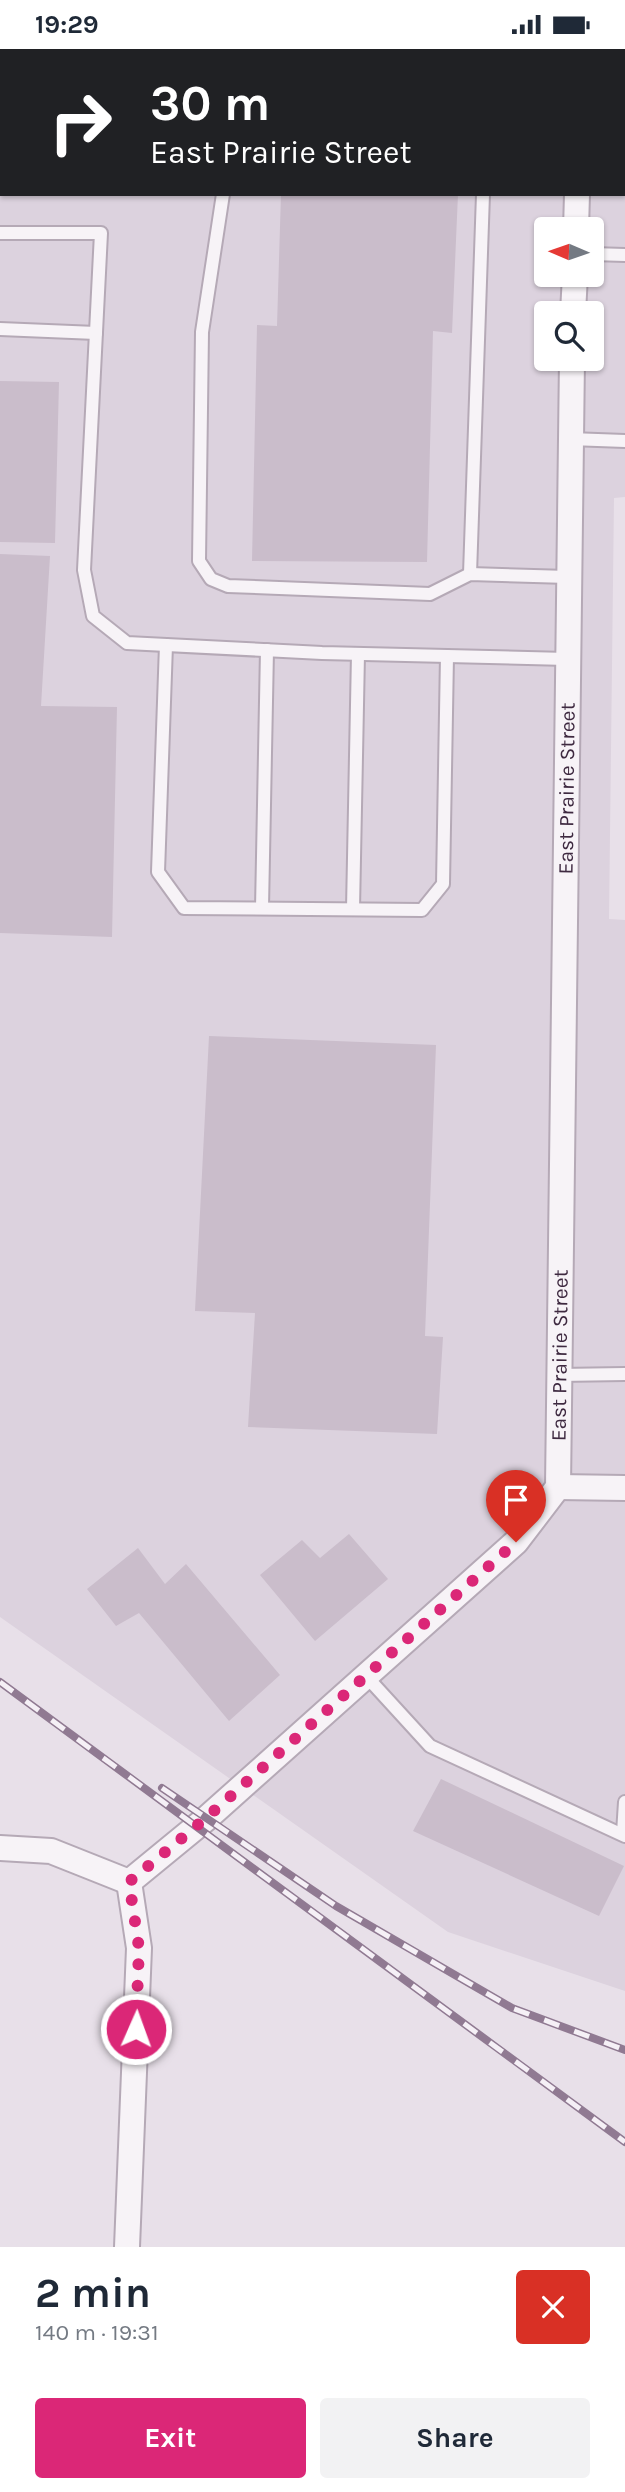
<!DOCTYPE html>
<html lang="en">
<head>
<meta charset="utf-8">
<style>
  :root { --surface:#fff; --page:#f2f2f3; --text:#1f2937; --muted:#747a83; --accent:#db2777 }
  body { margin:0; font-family:Karla,sans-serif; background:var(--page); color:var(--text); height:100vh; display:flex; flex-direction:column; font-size:26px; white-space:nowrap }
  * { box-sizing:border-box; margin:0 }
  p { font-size:23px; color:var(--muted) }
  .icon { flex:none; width:38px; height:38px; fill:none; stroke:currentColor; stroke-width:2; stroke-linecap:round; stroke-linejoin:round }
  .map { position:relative; height:2198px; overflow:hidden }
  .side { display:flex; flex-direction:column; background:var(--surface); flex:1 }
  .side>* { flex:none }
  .banner { position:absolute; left:0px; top:0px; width:626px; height:147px; box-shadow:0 2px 5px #0004; background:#202124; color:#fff; overflow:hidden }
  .needle { width:46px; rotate:272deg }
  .controls { position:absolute; left:534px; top:168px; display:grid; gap:14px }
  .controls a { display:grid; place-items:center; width:70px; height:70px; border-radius:7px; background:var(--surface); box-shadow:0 2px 5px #0004; font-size:35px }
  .pin { position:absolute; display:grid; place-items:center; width:60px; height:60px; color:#fff; margin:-72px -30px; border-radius:50% 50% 50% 0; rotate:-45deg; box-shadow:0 0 7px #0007 }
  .pin .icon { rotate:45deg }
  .me { position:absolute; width:77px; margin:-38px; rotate:2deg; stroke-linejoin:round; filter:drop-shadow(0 0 5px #0008) }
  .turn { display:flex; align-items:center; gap:24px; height:147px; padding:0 35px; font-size:32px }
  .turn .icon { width:91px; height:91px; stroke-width:2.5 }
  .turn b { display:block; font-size:49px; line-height:60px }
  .round { display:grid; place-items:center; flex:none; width:74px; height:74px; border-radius:7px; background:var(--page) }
  .overview { display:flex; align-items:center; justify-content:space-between; height:119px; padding:0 35px }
  h1 { font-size:42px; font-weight:700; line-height:52px }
  .button { display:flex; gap:14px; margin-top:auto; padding:14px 35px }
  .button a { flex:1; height:80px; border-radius:7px; background:var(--accent); color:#fff; font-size:28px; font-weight:700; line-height:80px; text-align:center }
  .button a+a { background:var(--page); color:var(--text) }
  .status { display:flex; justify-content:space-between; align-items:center; height:49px; padding:0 35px; background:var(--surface); direction:ltr }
  .status svg { height:19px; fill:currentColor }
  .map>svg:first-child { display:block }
  .built { fill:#dcd2de; fill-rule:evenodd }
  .building { fill:#cabdcb }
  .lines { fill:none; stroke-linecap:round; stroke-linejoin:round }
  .service-casing { stroke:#b5a9b6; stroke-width:16 }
  .minor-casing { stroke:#b5a9b6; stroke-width:28 }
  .service { stroke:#f7f3f7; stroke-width:12 }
  .minor { stroke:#f7f3f7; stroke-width:24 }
  .rail-casing { stroke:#907a92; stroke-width:8 }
  .rail { stroke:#f5f0f6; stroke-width:5; stroke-dasharray:16; stroke-linecap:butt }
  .route { stroke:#db2777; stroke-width:12; stroke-dasharray:0 21.6 }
  .labels { text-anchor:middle; stroke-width:5; stroke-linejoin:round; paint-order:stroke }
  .street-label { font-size:21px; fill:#3e2940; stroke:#f5f0f6 }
</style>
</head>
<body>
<div class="status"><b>19:29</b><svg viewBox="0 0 49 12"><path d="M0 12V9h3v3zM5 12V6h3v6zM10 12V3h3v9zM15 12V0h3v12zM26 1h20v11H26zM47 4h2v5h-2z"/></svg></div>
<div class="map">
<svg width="625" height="2198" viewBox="0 0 625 2198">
  <rect width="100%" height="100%" fill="#e8e0e9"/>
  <path class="built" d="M0 0H625V448L614 449 609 870 625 871V1942L448 1883 0 1568ZM2 2H625V145H2ZM546 180H592V226H546ZM546 264H592V310H546Z"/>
  <g class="building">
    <path d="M281 145H458L452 284 433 282 427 513 252 512 257 276 277 277Z"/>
    <path d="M0 332 59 333 55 494 0 493Z"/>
    <path d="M0 505 50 507 41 657 117 658 112 888 0 884Z"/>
    <path d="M209 987 436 996 425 1287 443 1288 437 1385 248 1378 255 1264 195 1262Z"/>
    <path d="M349 1485 388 1530 315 1592 260 1526 302 1491 320 1509Z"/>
    <path d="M138 1499 165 1535 186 1515 280 1626 229 1672 139 1564 116 1577 87 1540Z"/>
    <path d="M441 1730 624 1817 599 1867 413 1782Z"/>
  </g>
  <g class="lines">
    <g class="service-casing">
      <g id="service">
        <path d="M223 145 202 283 199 512 211 530 228 537 430 545 470 525 568 528"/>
        <path d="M0 184H101L84 521 93 567 127 594 322 604 567 610"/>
        <path d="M592 205 625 206"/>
        <path d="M0 280 96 284"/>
        <path d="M570 390 625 392"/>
        <path d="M470 525 483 145"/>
        <path d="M166 596 158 823 184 859 422 861 443 835 447 607"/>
        <path d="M262 859 267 601"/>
        <path d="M353 860 358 605"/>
        <path d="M559 1326 625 1325"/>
        <path d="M366 1627 430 1697 625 1787"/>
        <path d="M623 1784 625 1753"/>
      </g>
    </g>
    <g class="minor-casing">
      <g id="minor">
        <path d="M582 2V0"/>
        <path d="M576 180 577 145"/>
        <path d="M573 264 575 226"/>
        <path d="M558 1438 625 1439"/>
        <path d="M0 1799 51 1802 129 1833"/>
        <path id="s1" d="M129 1833 207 1769 516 1493 558 1438 572 310"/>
        <path d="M127 2198 139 1899 129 1833"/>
      </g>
    </g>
    <use href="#service" class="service"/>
    <use href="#minor" class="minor"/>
    <g class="rail-casing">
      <g id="rail">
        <path d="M0 1633 625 2093"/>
        <path d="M162 1739 336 1857 512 1959 625 2001"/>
      </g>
    </g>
    <use href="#rail" class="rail"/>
  </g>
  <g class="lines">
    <path class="route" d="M136 1980 139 1899 129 1833 206 1769 516 1493"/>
  </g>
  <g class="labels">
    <g class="street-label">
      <text dy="7" stroke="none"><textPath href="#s1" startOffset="1283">East Prairie Street</textPath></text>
      <text dy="7" stroke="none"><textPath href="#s1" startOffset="716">East Prairie Street</textPath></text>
    </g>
  </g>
</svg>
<div class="controls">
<a><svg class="needle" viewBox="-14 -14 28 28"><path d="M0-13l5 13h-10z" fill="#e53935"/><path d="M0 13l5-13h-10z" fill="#747a83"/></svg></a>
<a><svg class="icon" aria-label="search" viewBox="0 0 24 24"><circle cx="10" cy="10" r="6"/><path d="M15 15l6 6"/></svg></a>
</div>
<div class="pin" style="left:516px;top:1493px;background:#d93025"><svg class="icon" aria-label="arrive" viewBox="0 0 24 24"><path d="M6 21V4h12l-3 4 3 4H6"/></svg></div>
<svg class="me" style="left:136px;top:1980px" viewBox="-20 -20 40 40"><circle r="17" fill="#db2777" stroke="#fff" stroke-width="3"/><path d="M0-11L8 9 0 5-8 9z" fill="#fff"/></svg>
<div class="banner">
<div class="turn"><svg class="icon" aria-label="right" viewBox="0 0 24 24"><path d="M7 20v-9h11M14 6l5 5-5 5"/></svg><div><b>30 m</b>East Prairie Street</div></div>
</div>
</div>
<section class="side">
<div class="overview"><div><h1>2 min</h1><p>140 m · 19:31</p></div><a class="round" style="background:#d93025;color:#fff"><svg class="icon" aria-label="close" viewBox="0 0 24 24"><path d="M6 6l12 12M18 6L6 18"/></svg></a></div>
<div class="button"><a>Exit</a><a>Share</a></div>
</section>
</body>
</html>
